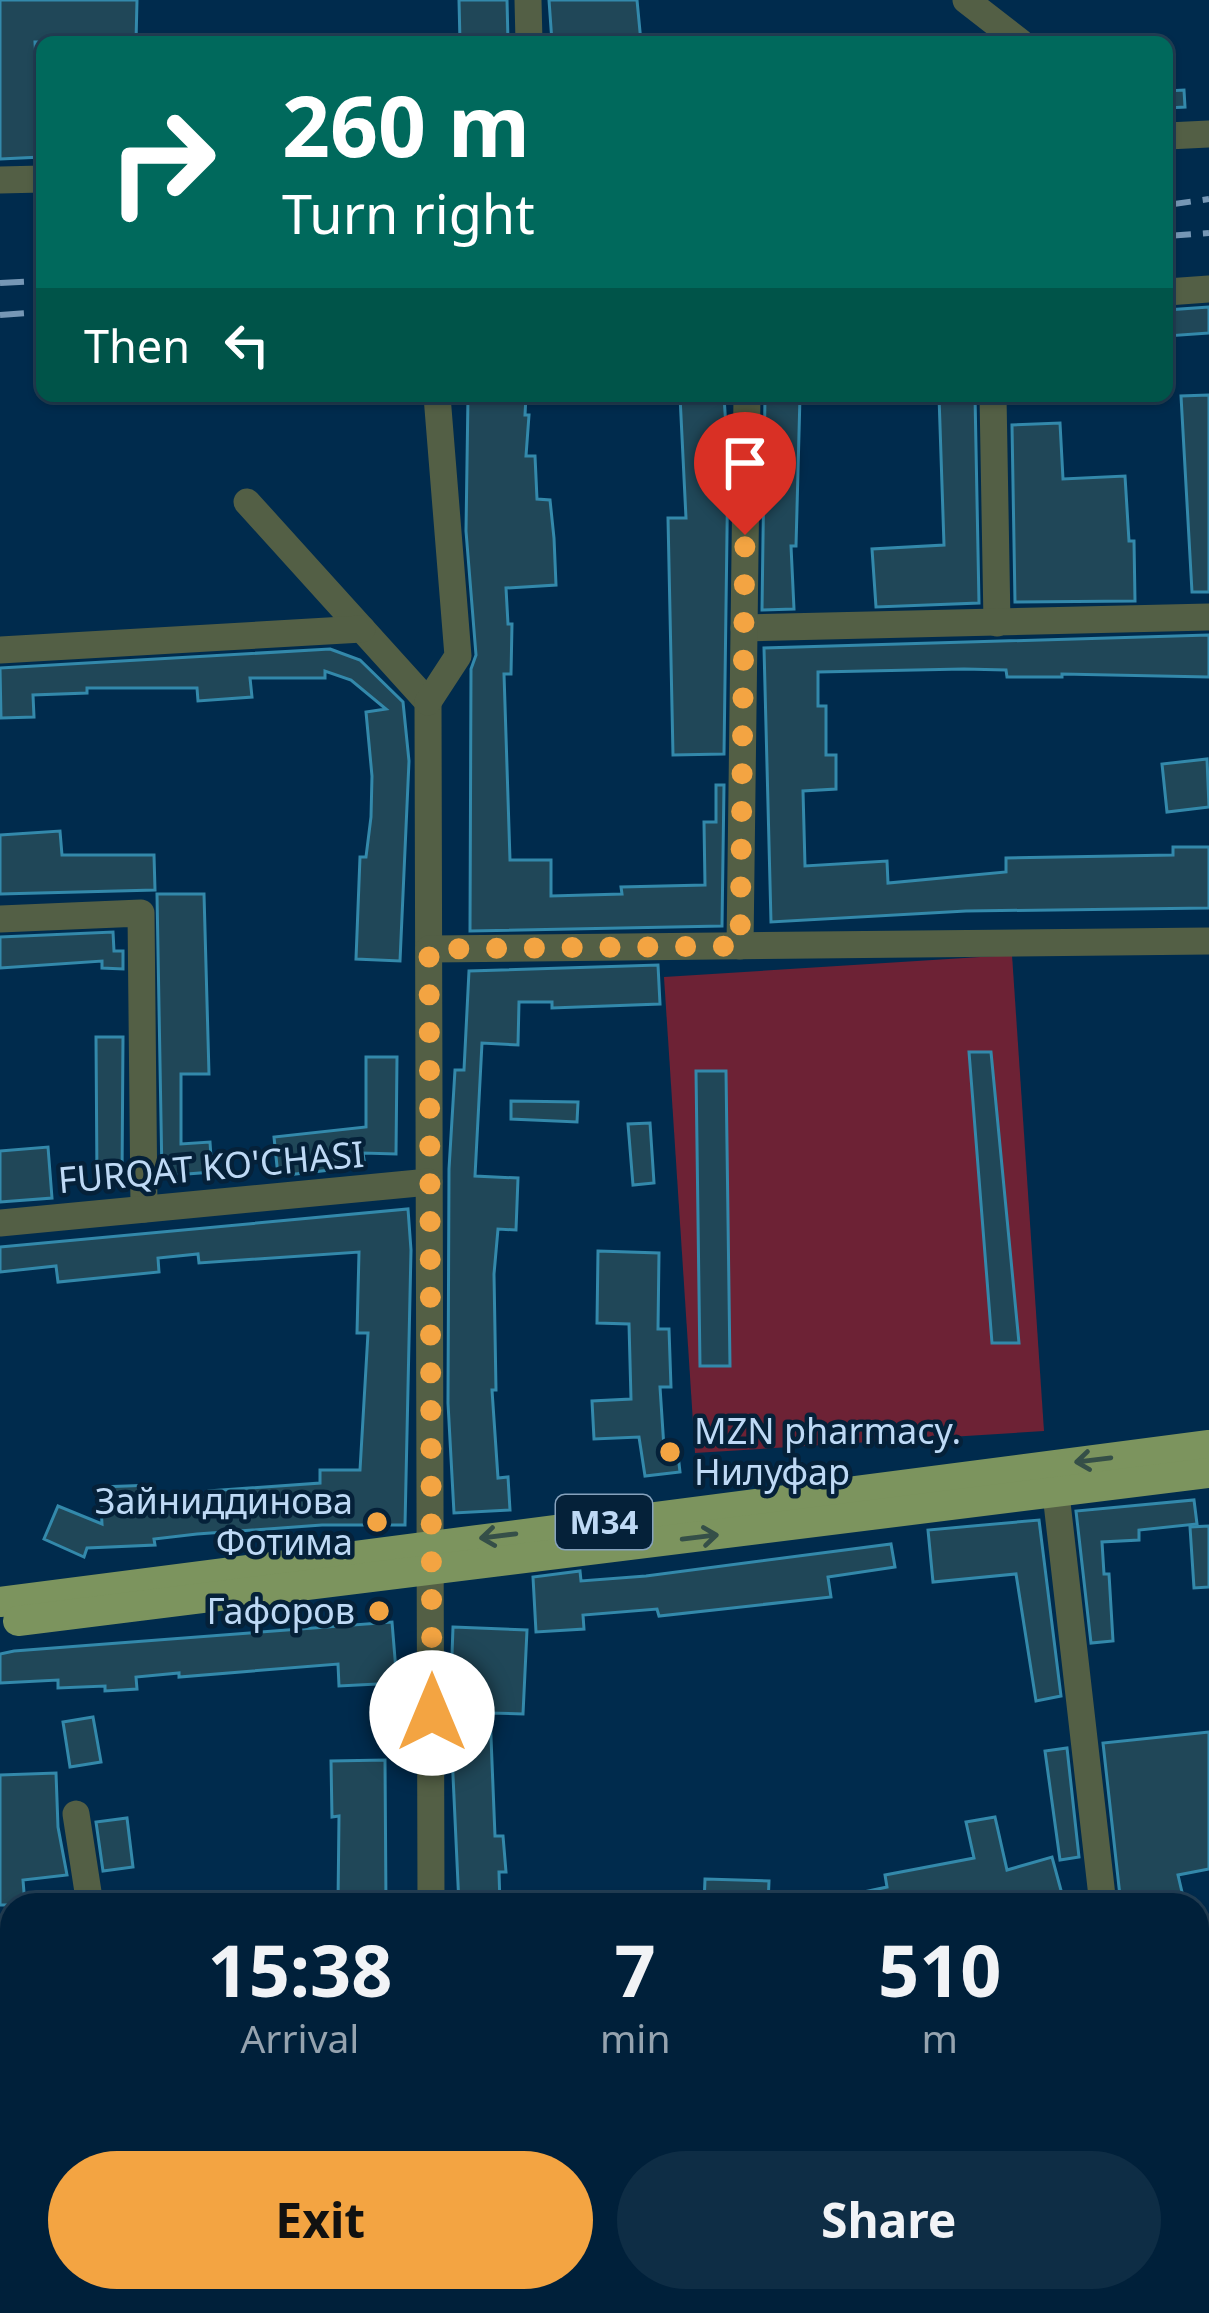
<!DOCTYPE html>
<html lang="en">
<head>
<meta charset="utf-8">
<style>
  :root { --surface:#00203a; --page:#0e2d45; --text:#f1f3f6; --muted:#95a3af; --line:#223e54; --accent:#f3a442 }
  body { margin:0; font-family:"Noto Sans",sans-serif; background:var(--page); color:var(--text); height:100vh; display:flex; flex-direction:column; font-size:45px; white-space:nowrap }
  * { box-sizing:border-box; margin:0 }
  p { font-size:39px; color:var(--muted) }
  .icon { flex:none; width:66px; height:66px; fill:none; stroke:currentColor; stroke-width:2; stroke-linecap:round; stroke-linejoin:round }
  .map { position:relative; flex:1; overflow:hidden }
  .drawer { position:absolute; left:0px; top:1893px; width:1209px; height:420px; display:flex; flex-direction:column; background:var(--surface); border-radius:36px 36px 0 0; box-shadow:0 3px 9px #0004,0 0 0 3px var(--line) }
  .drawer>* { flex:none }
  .guide { position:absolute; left:36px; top:36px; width:1137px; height:366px; border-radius:18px; box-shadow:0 3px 9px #0004,0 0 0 3px var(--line); background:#00695c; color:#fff; overflow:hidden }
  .pin { position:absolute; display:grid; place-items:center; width:102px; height:102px; color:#fff; margin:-123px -51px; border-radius:50% 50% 50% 0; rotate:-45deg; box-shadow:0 0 12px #0007 }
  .pin .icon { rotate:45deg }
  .me { position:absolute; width:132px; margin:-66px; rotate:0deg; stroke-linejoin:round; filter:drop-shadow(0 0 9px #0008) }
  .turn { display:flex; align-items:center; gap:42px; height:252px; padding:0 48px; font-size:54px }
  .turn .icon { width:156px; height:156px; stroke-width:2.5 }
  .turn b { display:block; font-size:84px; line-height:102px }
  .then { display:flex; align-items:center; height:114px; padding:0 48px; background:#0003; gap:24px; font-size:45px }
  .eta { display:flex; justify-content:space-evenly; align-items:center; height:204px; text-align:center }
  .eta b { font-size:72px; font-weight:700; line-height:84px }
  .primary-button { display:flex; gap:24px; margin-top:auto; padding:24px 48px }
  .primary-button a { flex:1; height:138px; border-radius:72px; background:var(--accent); color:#111; font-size:48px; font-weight:700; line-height:138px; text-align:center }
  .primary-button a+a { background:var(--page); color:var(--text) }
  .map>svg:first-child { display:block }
  .green { fill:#6d2235 }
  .building { fill:#204758; stroke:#3389ab; stroke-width:3 }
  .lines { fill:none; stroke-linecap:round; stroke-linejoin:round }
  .minor { stroke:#535f45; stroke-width:27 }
  .major { stroke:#7c945e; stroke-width:30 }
  .rail { stroke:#7697b5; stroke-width:6; stroke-dasharray:24 12; stroke-linecap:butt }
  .oneway { stroke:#354f48 }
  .route { stroke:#f3a442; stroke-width:21; stroke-dasharray:0 37.8 }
  .poi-dot { fill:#f3a442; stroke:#052139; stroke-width:4.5 }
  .labels { text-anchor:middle; stroke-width:9; stroke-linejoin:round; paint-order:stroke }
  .shield { fill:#052139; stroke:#86a2bd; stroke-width:3 }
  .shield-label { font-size:33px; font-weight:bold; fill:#bed9f5 }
  .street-label { font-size:36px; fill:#bed9f5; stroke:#052139 }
  .poi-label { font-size:36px; fill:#bed9f5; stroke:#052139; text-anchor:end }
</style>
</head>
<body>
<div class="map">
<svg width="1209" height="2313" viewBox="0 0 1209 2313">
  <rect width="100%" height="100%" fill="#002b4d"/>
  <path class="green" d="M1012 955 1044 1431 695 1453 664 977Z"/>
  <g class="building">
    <path d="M0 0H137L136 42H35L41 157 0 159Z"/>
    <path d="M459 0H507L508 42H460Z"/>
    <path d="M549 0H637L641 42H552Z"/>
    <path d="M1184 90 1185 107 1167 108V91Z"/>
    <path d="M1209 307V333L1167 336V310Z"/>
    <path d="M1209 395V592H1192L1181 396Z"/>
    <path d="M468 396H526L525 415H529L526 456H535L537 499 550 500 554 538 556 585 506 588 508 624H512L511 674H504L510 860H551V896L622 894 621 887 705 885 704 822H716V785H724L722 926 470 931 471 669 476 655 466 531Z"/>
    <path d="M680 396H724L728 460 724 754 673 755 668 518H686Z"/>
    <path d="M765 396H800L796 546H791L794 609 762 610Z"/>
    <path d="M939 396H975L979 603 876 607 872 549 944 545Z"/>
    <path d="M1060 423 1063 479 1125 476 1129 541H1134L1135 601 1015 602 1012 425Z"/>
    <path d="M1209 635V677L1062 674V677H1007L1006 670 964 669 818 672V706H826V755H836V789L803 791 805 866 887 861 888 883 1006 872V858L1173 855V847H1209V908L966 911 771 922 764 648Z"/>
    <path d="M330 649 360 660 403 702 409 761 400 961 356 959 360 857H366L371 817 372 776 366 712 386 709 351 680 325 671V678H250L252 697 198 701 197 688H87V693L33 695 34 717 1 718 0 668Z"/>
    <path d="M1207 759 1209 807 1167 812 1162 764Z"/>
    <path d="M60 831 62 855H154L155 890 0 894V835Z"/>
    <path d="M157 894H204L209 1074H181V1144L210 1142 212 1172 162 1176Z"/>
    <path d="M113 932 114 951H123V969L102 968V961L0 968V937Z"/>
    <path d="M658 965 660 1004 552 1008V1002H519L518 1045 482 1043 475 1176 518 1178 516 1230 498 1229 494 1274 496 1390H492L498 1478 508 1477 510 1510 454 1513 448 1403 449 1169 455 1070H464L469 971Z"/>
    <path d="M96 1037H123L122 1180H97Z"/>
    <path d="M969 1052H991L1019 1343H992Z"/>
    <path d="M366 1057H397L396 1154 363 1153 365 1166 278 1176 274 1137 366 1127Z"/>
    <path d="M696 1071H726L730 1366H700Z"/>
    <path d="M511 1101 578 1102 577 1122 511 1119Z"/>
    <path d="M650 1123 654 1183 633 1185 628 1124Z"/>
    <path d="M48 1147 52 1198 0 1202V1151Z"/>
    <path d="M408 1209 411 1250 405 1525H322L197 1534 154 1539 155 1545 87 1548 84 1557 44 1539 58 1506 102 1524 100 1487 153 1485V1503L209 1497V1491L320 1483V1470H360L368 1333H357L359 1252 199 1263 198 1254 158 1258 159 1272 58 1282 56 1266 0 1272V1247Z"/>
    <path d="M598 1251 659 1253 658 1329H669L671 1387H660L664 1448 677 1446 680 1472 645 1476 639 1437 594 1439 592 1401 631 1399 629 1324 597 1323Z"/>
    <path d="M1194 1500 1197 1524 1139 1530V1540L1102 1542 1104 1574H1109L1113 1641 1091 1643 1076 1511Z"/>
    <path d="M1039 1520 1061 1696 1036 1701 1016 1574 933 1582 928 1530Z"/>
    <path d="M1209 1526V1587L1194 1588 1190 1527Z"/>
    <path d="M891 1544 895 1567 828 1577 831 1597 659 1616 657 1609 583 1615 584 1629 536 1632 533 1577 580 1571 581 1581 646 1576Z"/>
    <path d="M392 1622 397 1683 339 1686 338 1664 179 1677V1673L136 1677 137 1689 105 1691V1686L58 1688V1680L0 1683V1654L14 1651Z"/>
    <path d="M453 1627 527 1630 523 1714 490 1713 495 1836H503L506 1872H499L500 1905H459L450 1711Z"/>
    <path d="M93 1717 101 1762 70 1767 63 1722Z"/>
    <path d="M1209 1732V1869L1178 1875 1185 1905H1121L1103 1743Z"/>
    <path d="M1067 1748 1079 1857 1060 1860 1045 1751Z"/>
    <path d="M385 1760 386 1905H338L339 1816 332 1817 331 1761Z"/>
    <path d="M56 1773 58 1827 67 1875 23 1880 25 1905H0V1775Z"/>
    <path d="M995 1817 1007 1870 1052 1857 1065 1905H837L836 1898 887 1887 885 1875 974 1858 966 1822Z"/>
    <path d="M127 1818 133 1867 103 1871 96 1822Z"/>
    <path d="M705 1879 769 1881 768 1905H704Z"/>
  </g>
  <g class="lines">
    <g class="minor">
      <path d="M528 0 529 42"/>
      <path d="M966 0 1020 42"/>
      <path d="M1167 136 1209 134"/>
      <path d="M0 180 42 179"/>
      <path d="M1167 292 1209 289"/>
      <path d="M993 396 997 623"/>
      <path d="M247 502 428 702"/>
      <path d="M744 628 1209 617"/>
      <path d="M0 650 362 629"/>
      <path d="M428 702 431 1905"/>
      <path d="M428 702 458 656 437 396"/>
      <path d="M0 919 141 913 144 1209"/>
      <path d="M740 946 747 396"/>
      <path d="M429 949 1209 941"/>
      <path d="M0 1223 429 1182"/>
      <path d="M1056 1494 1103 1905"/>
      <path d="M76 1814 90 1905"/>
      <path d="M0 2106 12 2105"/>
      <path d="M141 2307 142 2313"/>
      <path d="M430 2313V2301"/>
    </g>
    <g class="major">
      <path d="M0 1602 1209 1445"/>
      <path d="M18 1621 1209 1473"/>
    </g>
    <g class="rail">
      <path d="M1167 205 1209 199"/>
      <path d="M1167 236 1209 233"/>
      <path d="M0 283 42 281"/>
      <path d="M0 315 42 312"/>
    </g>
  </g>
  <defs><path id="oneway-shaft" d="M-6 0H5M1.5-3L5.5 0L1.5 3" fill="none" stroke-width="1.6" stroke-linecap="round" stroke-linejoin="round" transform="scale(3)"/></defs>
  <g class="oneway">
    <use href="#oneway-shaft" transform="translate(1093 1460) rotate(173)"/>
    <use href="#oneway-shaft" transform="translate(498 1536) rotate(173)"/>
    <use href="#oneway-shaft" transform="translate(700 1537) rotate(-7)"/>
  </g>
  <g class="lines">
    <path class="route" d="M432 1713 429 949 740 946 745 535"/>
  </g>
  <g class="poi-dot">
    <circle cx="670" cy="1452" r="12"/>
    <circle cx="377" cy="1522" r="12"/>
    <circle cx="379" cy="1611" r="12"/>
  </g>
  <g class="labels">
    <rect class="shield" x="556" y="1495" width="96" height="54" rx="9"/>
    <g class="shield-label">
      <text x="604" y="1534">M34</text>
    </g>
    <g class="street-label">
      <text transform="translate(211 1167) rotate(-5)" y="13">FURQAT KO'CHASI</text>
    </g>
    <g class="poi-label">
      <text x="694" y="1444" text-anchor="start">MZN pharmacy.<tspan x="694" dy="41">Нилуфар</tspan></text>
      <text x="353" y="1514">Зайниддинова<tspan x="353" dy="41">Фотима</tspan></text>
      <text x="355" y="1624">Гафоров</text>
    </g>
  </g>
</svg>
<div class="pin" style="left:745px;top:535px;background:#d93025"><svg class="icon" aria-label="arrive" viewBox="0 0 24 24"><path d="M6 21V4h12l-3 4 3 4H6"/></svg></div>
<svg class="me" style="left:432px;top:1713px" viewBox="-20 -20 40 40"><circle r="19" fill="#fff"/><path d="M0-13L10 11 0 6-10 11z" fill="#f3a442"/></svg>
<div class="guide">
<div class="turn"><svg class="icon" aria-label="right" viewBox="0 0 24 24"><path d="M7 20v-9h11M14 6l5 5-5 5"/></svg><div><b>260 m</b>Turn right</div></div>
<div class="then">Then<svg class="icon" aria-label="left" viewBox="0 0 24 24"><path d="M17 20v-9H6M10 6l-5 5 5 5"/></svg></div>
</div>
<section class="drawer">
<div class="eta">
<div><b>15:38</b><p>Arrival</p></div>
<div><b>7</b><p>min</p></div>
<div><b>510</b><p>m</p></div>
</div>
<div class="primary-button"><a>Exit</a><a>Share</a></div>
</section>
</div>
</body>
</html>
